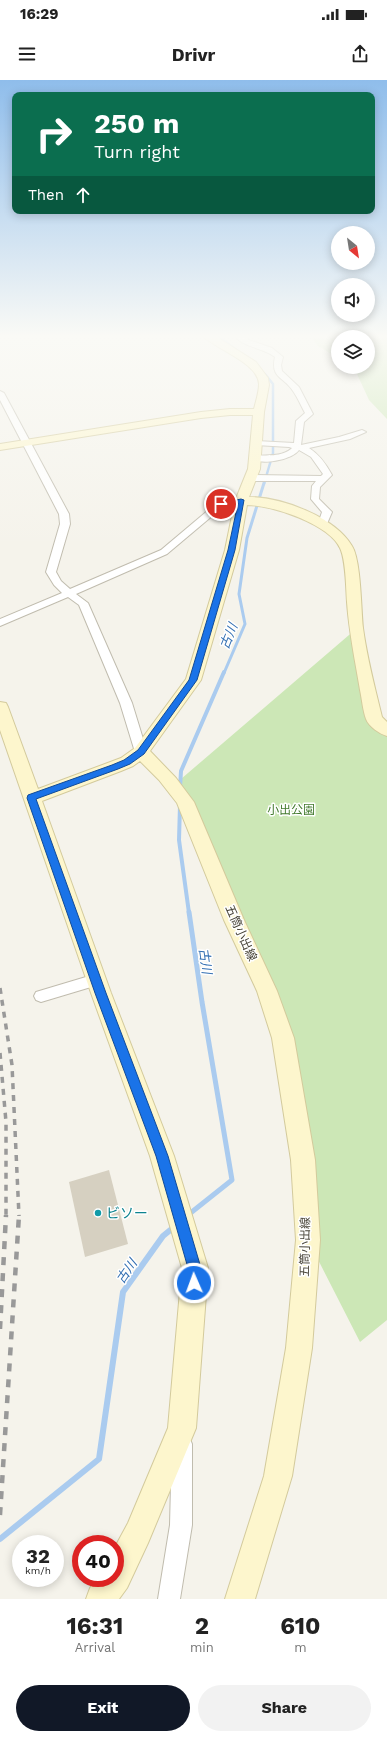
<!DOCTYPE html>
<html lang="en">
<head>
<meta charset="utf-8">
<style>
  :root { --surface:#fff; --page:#f2f2f2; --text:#222; --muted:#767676; --accent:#111827 }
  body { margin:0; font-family:"Work Sans","Noto Sans JP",sans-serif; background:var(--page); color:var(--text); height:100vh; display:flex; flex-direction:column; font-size:15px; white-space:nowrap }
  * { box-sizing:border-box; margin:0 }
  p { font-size:13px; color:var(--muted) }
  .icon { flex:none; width:22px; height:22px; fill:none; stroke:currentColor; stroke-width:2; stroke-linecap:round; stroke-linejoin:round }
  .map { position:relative; height:1519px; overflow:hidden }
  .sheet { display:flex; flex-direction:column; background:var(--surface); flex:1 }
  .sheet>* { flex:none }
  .top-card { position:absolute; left:12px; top:12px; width:363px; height:122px; border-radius:8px; box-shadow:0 2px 10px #0003; background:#0b6e4f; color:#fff; overflow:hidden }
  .needle { width:26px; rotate:150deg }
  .tools { position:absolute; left:331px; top:146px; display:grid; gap:8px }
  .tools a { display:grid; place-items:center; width:44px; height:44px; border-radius:50%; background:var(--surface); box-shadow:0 2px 10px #0003; font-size:20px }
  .speed { position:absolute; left:12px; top:1455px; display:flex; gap:8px; font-size:20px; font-weight:700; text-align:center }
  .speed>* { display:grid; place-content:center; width:52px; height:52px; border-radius:50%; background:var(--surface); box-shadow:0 2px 10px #0003; line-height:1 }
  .speed small { font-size:10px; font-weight:400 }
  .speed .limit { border:6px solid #d22; background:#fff; color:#111 }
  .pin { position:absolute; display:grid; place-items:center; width:34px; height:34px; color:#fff; margin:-17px; border:2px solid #fff; border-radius:50%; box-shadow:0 1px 4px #0007 }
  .me { position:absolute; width:44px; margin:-22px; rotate:358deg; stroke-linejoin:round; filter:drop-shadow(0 0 3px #0008) }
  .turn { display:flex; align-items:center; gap:14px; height:84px; padding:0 16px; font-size:18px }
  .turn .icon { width:52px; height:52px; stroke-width:2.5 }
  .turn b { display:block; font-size:28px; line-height:34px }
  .then { display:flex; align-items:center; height:38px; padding:0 16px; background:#0003; gap:8px; font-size:15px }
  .eta { display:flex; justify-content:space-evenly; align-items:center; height:68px; text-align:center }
  .eta b { font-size:24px; font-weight:700; line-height:28px }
  .action { display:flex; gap:8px; margin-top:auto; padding:8px 16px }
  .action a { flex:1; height:46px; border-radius:24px; background:var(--accent); color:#fff; font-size:16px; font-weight:700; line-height:46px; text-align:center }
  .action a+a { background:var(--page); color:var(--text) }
  .status { display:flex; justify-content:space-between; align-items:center; height:28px; padding:0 20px; background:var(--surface); direction:ltr }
  .status svg { height:11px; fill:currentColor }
  header { display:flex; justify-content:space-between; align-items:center; height:52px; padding:0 16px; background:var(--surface); font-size:18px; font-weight:700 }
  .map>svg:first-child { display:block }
  .green { fill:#cce7b6 }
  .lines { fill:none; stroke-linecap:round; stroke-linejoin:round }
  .stream-far4 { stroke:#aacbef; stroke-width:2.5 }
  .stream-far3 { stroke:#aacbef; stroke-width:3 }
  .stream-far2 { stroke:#aacbef; stroke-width:4 }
  .stream-far1 { stroke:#aacbef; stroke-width:5 }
  .stream { stroke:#aacbef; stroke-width:6 }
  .building { fill:#d6d0c1 }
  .street-casing { stroke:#c0bcae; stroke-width:2 }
  .secondary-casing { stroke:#d3ca9c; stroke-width:2 }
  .street { fill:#fff; fill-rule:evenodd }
  .secondary { fill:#fdf6cd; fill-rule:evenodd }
  .rail-far1 { stroke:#999; stroke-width:3.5; stroke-dasharray:6 6; stroke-linecap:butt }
  .rail { stroke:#999; stroke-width:4.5; stroke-dasharray:8 8; stroke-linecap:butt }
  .route { fill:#1a73e8; stroke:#114b97 }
  .culture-dot { fill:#0f9aa8; stroke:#fff; stroke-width:1.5 }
  .labels { text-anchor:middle; stroke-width:3; stroke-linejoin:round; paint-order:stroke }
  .park-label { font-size:12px; fill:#427a2d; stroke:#fff }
  .street-label { font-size:12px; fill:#494539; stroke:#fff }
  .water-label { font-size:13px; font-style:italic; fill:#3470b3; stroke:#fff }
  .near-culture-label { font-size:14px; fill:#0d838f; stroke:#fff; text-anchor:start }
</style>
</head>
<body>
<div class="status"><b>16:29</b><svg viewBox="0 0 49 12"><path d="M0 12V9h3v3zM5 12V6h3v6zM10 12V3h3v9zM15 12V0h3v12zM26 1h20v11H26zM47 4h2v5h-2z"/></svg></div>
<header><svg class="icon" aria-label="menu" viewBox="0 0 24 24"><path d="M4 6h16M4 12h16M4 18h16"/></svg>Drivr<svg class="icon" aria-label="share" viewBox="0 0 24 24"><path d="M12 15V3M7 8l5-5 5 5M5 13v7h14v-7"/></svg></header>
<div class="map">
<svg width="387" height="1519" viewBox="0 0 387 1519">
  <rect width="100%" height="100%" fill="#f5f3eb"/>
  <g class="green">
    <path d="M309 254H387V339L369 320 357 294 349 287H368V257H338V278L318 266Z"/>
    <path d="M356 549 367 608 387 651V1240L360 1262 308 1160 283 958 174 705Z"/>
  </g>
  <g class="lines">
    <g class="stream-far4">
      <path d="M215 254 242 274"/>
      <path d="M264 404 273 373V304L265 294"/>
    </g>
    <path class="stream-far3" d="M224 593 245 544 239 514 247 458 264 403"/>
    <g class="stream-far2">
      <path d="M180 708 181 691 224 592"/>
      <path d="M180 725 179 760 189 833"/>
    </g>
    <path class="stream-far1" d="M188 1135 232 1100 202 922 189 832"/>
    <path class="stream" d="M0 1459 99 1379 123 1212 163 1156 174 1147"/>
  </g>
  <path class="building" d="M109 1090 128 1164 85 1177 69 1102Z"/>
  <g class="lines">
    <g class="street-casing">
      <g id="street">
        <path d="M233 254H240L249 260 272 268 283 277 281 285 282 291 299 307 313 334 304 342 301 365 339 357 362 350 366 352 350 359 309 368C320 375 326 384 332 395L320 407 319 419 332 432 326 446 323 447 318 444 322 432 311 419 312 406 316 401H250L246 398 250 395 321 396 323 394 311 377 299 370C292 380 260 386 251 378 258 372 277 380 291 369L292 368 289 367 256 365 252 363 256 361 294 363 296 341 305 333C301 326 298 318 293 311 284 297 270 298 275 277 263 267 242 268 233 254Z"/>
        <path d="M0 311 4 313 69 434 70 444 56 492 61 501 70 509 161 470 218 422 241 418 245 421 241 424 224 426 167 474 76 514 88 523 132 623 147 672 145 675H137L135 672 120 623 79 525 68 517 0 546V539L62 513 54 505 46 492 60 444 59 434 0 320Z"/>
        <path d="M96 894 101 896 103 900 101 904 41 922 36 920 34 916 36 912Z"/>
        <path d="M182 1354 189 1357 192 1364V1445L180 1519H158L170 1445 172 1364 175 1357Z"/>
      </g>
    </g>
    <g class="secondary-casing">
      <path id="secondary" d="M201 254H212L256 282 268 298 269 305 264 332 260 389 249 417C282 417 335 437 352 466 361 480 361 530 363 548 367 578 375 608 382 637L387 642V656C380 654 369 647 366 639 363 631 362 619 360 610 355 580 349 552 347 522 346 508 346 480 340 468 329 444 272 425 247 425L239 470 201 600 150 671 176 698 194 722 244 840 277 911 294 958 315 1080 320 1160 312 1268 292 1396 255 1519H225L264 1396 286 1268 296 1160 291 1080 272 958 257 911 224 840 177 723 159 700 140 681 133 686 121 691 42 721 111 913 174 1076 208 1188 196 1348 148 1463 127 1508 119 1519H86L90 1508 97 1498H115V1467L128 1443 168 1348 182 1188 150 1076 91 913 0 650V622L6 623 8 627 38 709 121 678 135 668 186 599 225 470 235 421 248 389 253 335H230L201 338 0 370V364L201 332 230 329H254C256 321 259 312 259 304 258 282 214 269 201 254Z"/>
    </g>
    <use href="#street" class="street"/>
    <use href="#secondary" class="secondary"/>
    <g class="rail-far1">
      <path d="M0 908 12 985 19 1136"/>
      <path d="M0 973 6 1042V1136"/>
    </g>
    <g class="rail">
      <path d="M0 1249 6 1135"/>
      <path d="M0 1435 19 1135"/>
    </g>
  </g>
  <linearGradient id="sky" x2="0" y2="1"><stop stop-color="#8fbdeb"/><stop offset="0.55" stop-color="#fafaf6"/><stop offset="1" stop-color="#fafaf6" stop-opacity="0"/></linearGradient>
  <rect width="387" height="466" fill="url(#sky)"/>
  <path class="route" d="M241 419 244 420 235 470 197 600 144 674 130 684 118 689 36 719 106 913 168 1076 201 1188 198 1207 194 1209 189 1207 187 1203 188 1188 156 1076 95 913 27 718 28 715 112 685 124 680 138 670 189 600 228 470 238 423 221 425 218 424Z"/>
  <circle class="culture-dot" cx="98" cy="1133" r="4"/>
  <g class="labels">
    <g class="park-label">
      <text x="291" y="734">小出公園</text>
    </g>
    <g class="street-label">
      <text transform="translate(241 853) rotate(66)" y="4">五筒小出線</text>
      <text transform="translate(305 1167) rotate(-89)" y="4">五筒小出線</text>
    </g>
    <g class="water-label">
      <text transform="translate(228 556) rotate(-68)" y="5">古川</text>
      <text transform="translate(206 881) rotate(82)" y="5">古川</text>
      <text transform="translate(126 1191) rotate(-55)" y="5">古川</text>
    </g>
    <g class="near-culture-label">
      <text x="106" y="1138">ビソー</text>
    </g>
  </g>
</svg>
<div class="tools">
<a><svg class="needle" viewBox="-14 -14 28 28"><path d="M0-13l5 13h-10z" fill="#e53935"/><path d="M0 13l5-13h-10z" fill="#767676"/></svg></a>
<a><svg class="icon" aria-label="sound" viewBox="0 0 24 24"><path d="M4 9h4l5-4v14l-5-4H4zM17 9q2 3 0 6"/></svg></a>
<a><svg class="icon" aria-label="layers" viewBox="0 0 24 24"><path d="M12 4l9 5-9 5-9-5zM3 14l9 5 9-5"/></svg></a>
</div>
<div class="speed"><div>32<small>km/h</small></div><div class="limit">40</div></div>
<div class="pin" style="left:221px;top:424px;background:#d93025"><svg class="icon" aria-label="arrive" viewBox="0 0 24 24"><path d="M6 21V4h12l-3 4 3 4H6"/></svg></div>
<svg class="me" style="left:194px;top:1203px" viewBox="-20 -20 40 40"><circle r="17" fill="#1a73e8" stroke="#fff" stroke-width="3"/><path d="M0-11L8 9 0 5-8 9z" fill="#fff"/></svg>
<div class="top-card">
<div class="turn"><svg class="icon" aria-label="right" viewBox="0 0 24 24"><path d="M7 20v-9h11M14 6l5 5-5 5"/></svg><div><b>250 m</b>Turn right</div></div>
<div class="then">Then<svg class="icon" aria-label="ahead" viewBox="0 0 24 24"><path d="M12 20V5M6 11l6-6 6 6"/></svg></div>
</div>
</div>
<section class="sheet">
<div class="eta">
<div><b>16:31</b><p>Arrival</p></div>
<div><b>2</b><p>min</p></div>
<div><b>610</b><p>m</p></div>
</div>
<div class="action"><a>Exit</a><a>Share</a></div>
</section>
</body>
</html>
